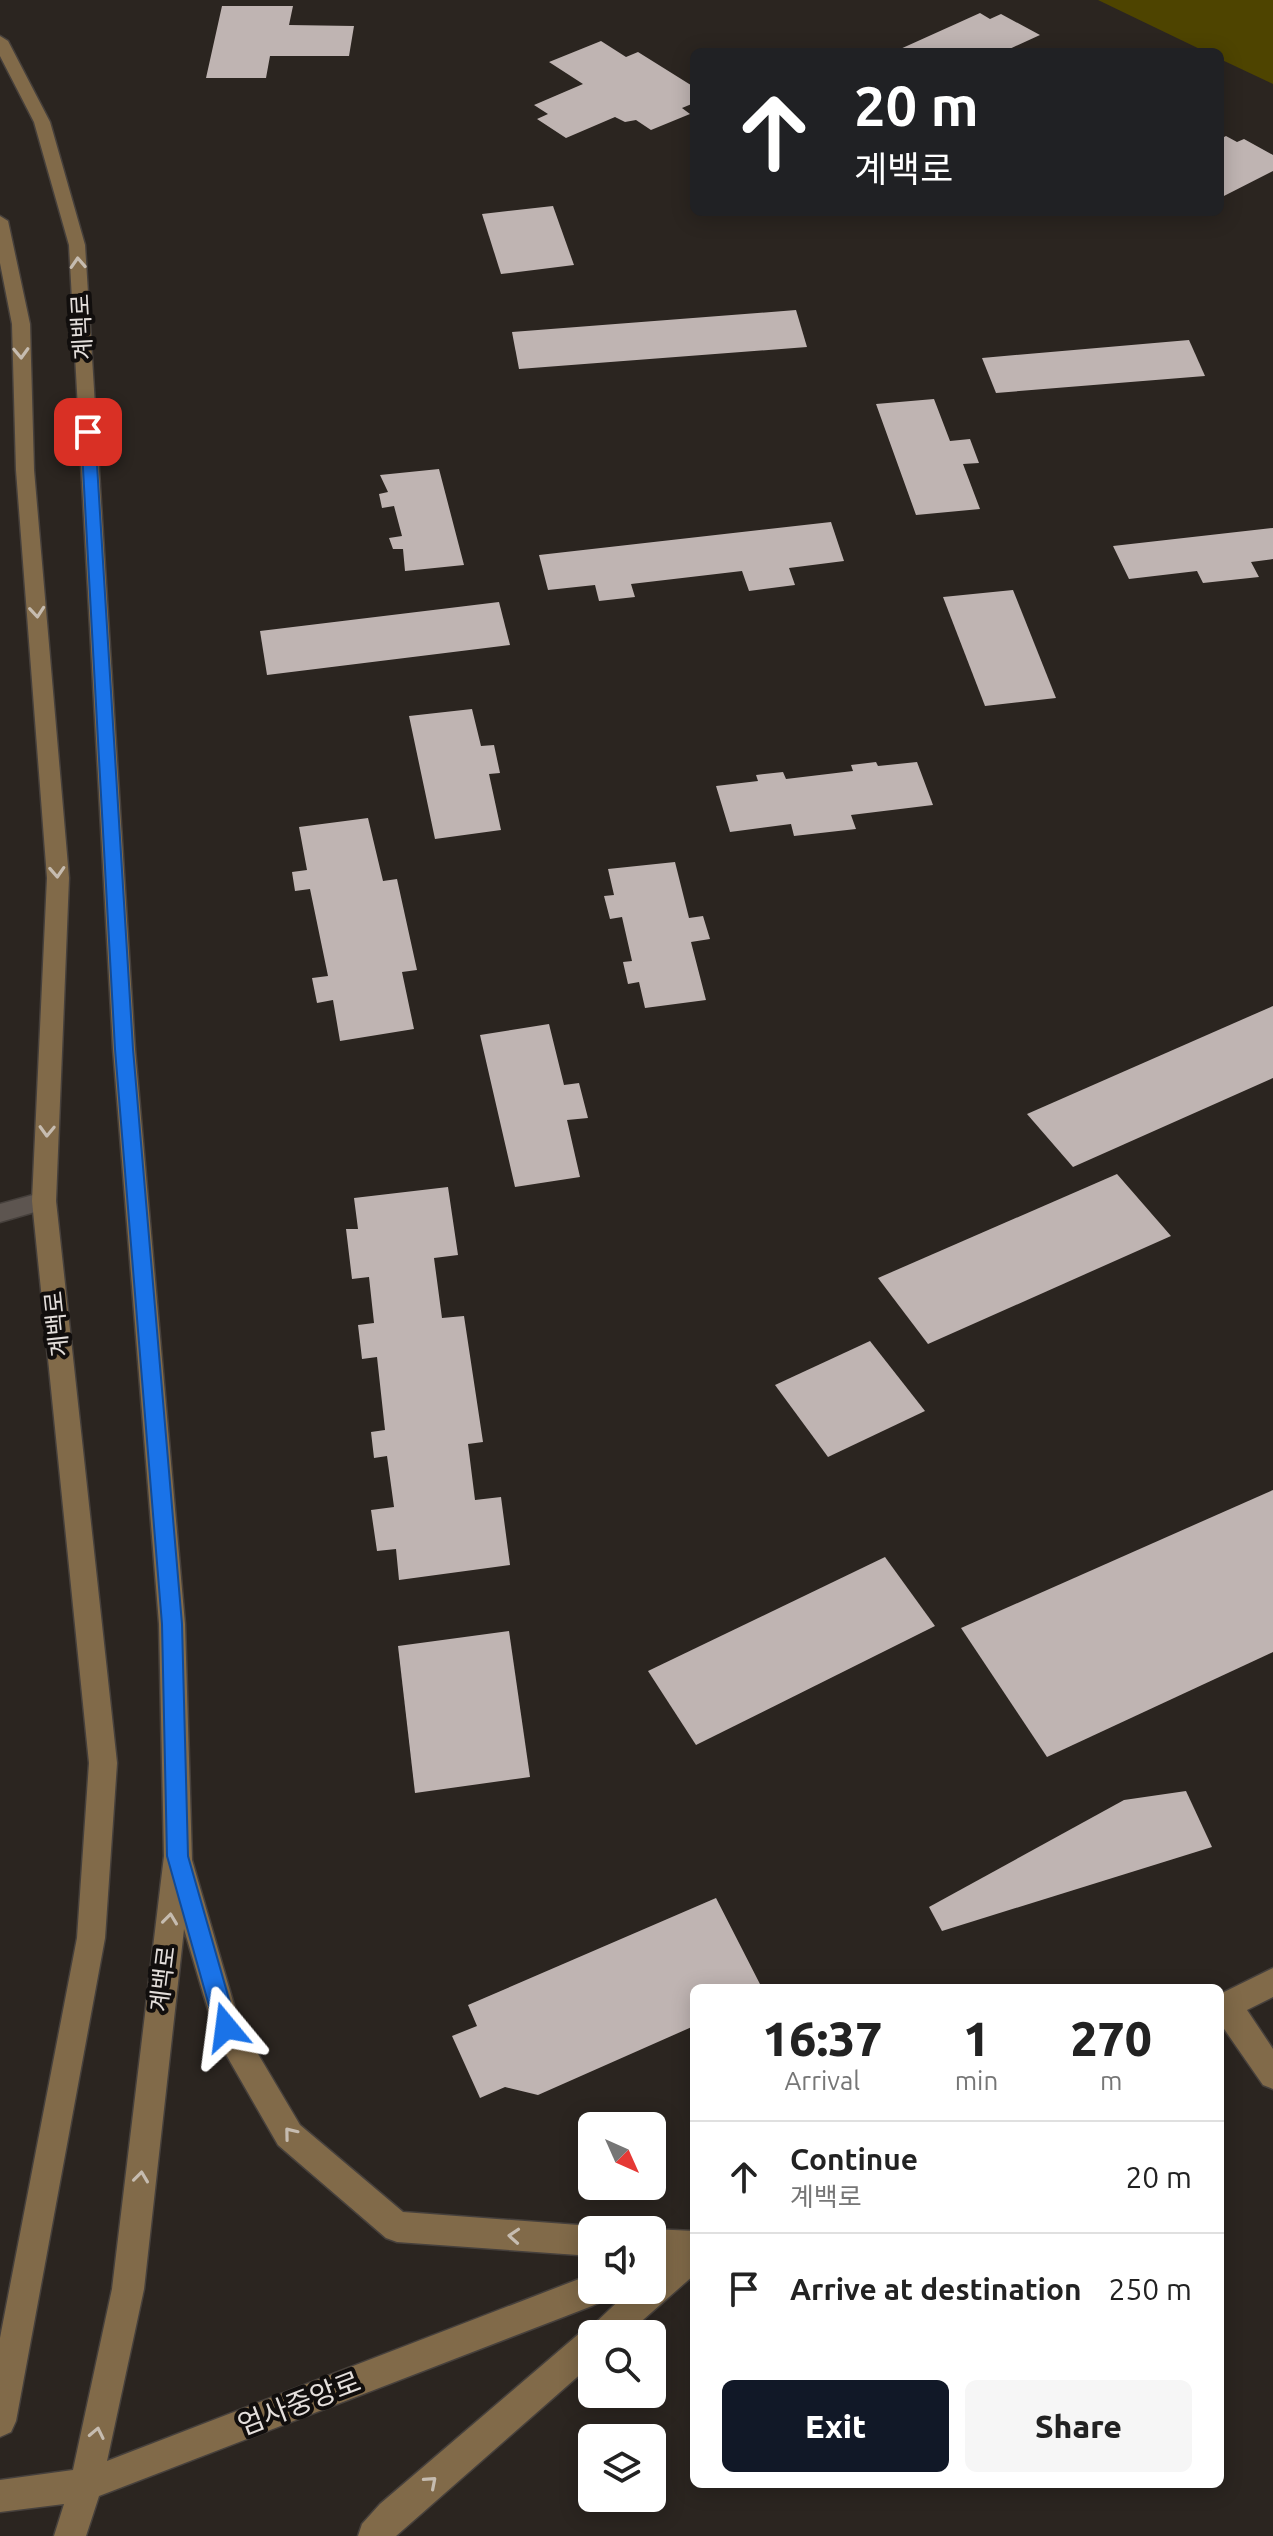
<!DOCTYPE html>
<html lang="en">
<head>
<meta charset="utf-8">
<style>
  :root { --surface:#fff; --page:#f6f6f6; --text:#222; --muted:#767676; --line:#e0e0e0; --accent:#111827 }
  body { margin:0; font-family:Ubuntu,"Noto Sans KR",sans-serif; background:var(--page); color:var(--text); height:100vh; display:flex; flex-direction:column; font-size:30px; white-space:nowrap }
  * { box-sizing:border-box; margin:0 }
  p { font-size:26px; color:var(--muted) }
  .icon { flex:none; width:44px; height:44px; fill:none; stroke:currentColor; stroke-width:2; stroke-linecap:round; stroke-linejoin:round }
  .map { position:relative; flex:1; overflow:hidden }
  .details { position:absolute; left:690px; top:1984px; width:534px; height:504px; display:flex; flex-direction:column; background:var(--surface); border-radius:12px; box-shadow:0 4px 20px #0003 }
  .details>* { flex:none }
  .hud { position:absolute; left:690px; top:48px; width:534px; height:168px; border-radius:12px; box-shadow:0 4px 20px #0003; background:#202124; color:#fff; overflow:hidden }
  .needle { width:52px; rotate:135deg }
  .buttons { position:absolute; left:578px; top:2112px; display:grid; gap:16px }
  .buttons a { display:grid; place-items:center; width:88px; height:88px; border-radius:12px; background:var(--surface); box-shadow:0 4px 20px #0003; font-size:40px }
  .pin { position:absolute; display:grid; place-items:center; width:68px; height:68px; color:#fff; margin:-34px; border-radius:16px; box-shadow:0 4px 12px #0006 }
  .me { position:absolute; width:88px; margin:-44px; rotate:344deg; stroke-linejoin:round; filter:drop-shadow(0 0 6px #0008) }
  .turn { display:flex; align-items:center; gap:28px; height:168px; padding:0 32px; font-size:36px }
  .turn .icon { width:104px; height:104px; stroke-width:2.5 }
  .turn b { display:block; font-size:56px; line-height:68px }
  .eta { display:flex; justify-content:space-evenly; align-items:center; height:136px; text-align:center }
  .eta b { font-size:48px; font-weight:800; line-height:56px }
  .primary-button { display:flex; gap:16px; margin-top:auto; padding:16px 32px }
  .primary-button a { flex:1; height:92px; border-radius:12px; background:var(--accent); color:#fff; font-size:32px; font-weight:800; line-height:92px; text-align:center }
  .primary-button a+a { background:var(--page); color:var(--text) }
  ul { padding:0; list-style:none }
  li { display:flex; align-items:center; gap:24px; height:112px; padding:0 32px; border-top:2px solid var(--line) }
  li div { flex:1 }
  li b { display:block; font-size:30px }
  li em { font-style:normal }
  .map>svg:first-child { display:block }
  .green { fill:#4e4400 }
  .building { fill:#bfb4b2 }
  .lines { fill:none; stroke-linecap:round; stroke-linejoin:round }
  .street-casing { stroke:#46403c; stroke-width:3 }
  .secondary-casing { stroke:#46403c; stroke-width:3 }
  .street { fill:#5d5550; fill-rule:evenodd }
  .secondary { fill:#816a49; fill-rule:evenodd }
  .oneway { stroke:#c6bcb0 }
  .route { fill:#1a73e8; stroke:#114b97; stroke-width:2 }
  .labels { text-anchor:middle; stroke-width:8; stroke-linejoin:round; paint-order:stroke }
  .street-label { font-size:24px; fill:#e4dfdc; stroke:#110e0d }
  .near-street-label { font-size:28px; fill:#e4dfdc; stroke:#110e0d }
</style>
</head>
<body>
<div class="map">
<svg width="1273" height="2536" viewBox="0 0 1273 2536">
  <rect width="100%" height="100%" fill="#2b2520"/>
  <path class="green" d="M1098 0H1273V84L1220 59V52H1206Z"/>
  <g class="building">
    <path d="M222 6H293L289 25 354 26 349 56H270L266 78H206Z"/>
    <path d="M980 13 990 19 1001 14 1040 35 1003 52 898 50Z"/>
    <path d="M601 41 626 57 638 52 694 87V103L682 108 690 114 651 130 636 120 625 122 615 117 566 138 537 119 548 114 534 105 583 84 549 62Z"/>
    <path d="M1226 136 1237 142 1244 139 1273 155V171L1220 198V139Z"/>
    <path d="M553 206 574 265 501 274 482 214Z"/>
    <path d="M796 310 807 347 519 369 512 332Z"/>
    <path d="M1189 340 1205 376 996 393 982 358Z"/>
    <path d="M934 399 950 441 970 439 979 463 963 464 980 509 916 515 876 404Z"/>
    <path d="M439 469 464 565 405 571 403 549H393L389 538 402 536 394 506 382 508 379 494 388 492 380 475Z"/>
    <path d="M831 522 844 561 789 568 795 585 749 591 742 571 631 584 635 597 599 601 595 585 548 590 539 555Z"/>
    <path d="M1273 528V559L1251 562 1259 577 1203 583 1197 571 1129 579 1113 546Z"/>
    <path d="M1013 590 1056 698 985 706 943 597Z"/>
    <path d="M499 602 510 645 267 675 260 631Z"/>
    <path d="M472 709 481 746 494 745 500 773 489 774 501 830 435 839 409 716Z"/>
    <path d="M876 762 878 766 917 762 933 805 851 815 856 829 794 836 791 824 730 832 716 786 758 781 756 775 783 772 786 779 853 771 851 765Z"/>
    <path d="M368 818 383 881 397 879 417 970 402 972 414 1029 340 1041 333 1000 317 1003 312 978 328 976 310 889 295 891 292 872 307 870 299 827Z"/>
    <path d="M675 862 689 918 703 916 710 939 691 942 706 1000 645 1008 639 982 628 984 623 962 632 961 622 917 610 919 604 896 614 895 608 869Z"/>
    <path d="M1273 1006V1078L1073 1167 1027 1114Z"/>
    <path d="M549 1024 564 1085 579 1083 588 1118 567 1120 580 1177 515 1187 480 1035Z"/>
    <path d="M1117 1174 1171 1236 928 1344 878 1278Z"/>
    <path d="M448 1187 458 1255 434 1258 442 1318 464 1316 483 1442 468 1444 475 1500 501 1497 510 1565 399 1580 396 1549 377 1551 371 1510 394 1507 387 1456 374 1458 371 1432 385 1430 377 1357 362 1359 358 1325 374 1323 369 1277 352 1279 346 1229H358L354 1198Z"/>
    <path d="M870 1341 925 1411 828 1457 775 1385Z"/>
    <path d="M1273 1490V1652L1047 1757 961 1628Z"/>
    <path d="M885 1557 935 1626 696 1745 648 1671Z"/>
    <path d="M509 1631 530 1777 415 1793 398 1646Z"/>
    <path d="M1186 1791 1212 1847 942 1931 929 1907 1124 1800Z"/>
    <path d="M716 1898 762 1988H694V2026L538 2095 505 2087 480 2098 452 2036 477 2026 468 2005Z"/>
  </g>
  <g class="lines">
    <g class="street-casing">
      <path id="street" d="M44 1192 52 1195 56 1201 52 1207 0 1222V1204Z"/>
    </g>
    <g class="secondary-casing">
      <g id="secondary">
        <path d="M0 36 8 41 50 122 85 245 135 1049 185 1624 192 1860 239 2022 300 2125 403 2212 592 2226 602 2230H592V2256L397 2242 386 2238 278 2145 216 2037 184 1929 144 2289 107 2461 592 2274V2290H608L603 2301 592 2306 99 2496 86 2536H54L64 2504 0 2512V2480L73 2470 112 2289 164 1856 159 1624 113 1049 69 245 34 122 0 56Z"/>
        <path d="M0 216 8 221 30 324 34 470 69 878 56 1201 117 1763 105 1938 16 2421 11 2432 0 2437V2338L77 1938 89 1763 32 1201 47 878 16 470 12 324 0 263Z"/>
        <path d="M1273 1968V1997L1247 2010 1273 2049V2089L1263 2085 1220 2023V1994Z"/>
        <path d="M652 2229 694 2231V2275L627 2334H592V2364L396 2536H358L362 2524 380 2504 581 2332 590 2328 630 2290H652V2230H649Z"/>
      </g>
    </g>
    <use href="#street" class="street"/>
    <use href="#secondary" class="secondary"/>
  </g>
  <defs><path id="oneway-chevron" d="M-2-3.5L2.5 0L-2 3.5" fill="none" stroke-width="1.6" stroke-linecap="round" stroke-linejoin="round" transform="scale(2)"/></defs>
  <g class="oneway">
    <use href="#oneway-chevron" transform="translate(78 263) rotate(-93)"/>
    <use href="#oneway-chevron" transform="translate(21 353) rotate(88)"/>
    <use href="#oneway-chevron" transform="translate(37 612) rotate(85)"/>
    <use href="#oneway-chevron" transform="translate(57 872) rotate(87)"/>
    <use href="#oneway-chevron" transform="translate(47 1131) rotate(92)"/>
    <use href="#oneway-chevron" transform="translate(170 1919) rotate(-83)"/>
    <use href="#oneway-chevron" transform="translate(290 2133) rotate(-129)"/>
    <use href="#oneway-chevron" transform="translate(141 2177) rotate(-83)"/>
    <use href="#oneway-chevron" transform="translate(514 2236) rotate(-176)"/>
    <use href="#oneway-chevron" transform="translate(97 2433) rotate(-78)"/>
    <use href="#oneway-chevron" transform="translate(431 2482) rotate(-41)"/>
  </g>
  <path class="route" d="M88 427 95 432 133 1049 182 1624 188 1856 237 2027 234 2035 226 2038 218 2035 215 2027 167 1856 162 1624 115 1049 81 432Z"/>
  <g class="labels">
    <g class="street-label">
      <text transform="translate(82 327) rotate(-93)" y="8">계백로</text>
      <text transform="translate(57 1324) rotate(-96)" y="8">계백로</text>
      <text transform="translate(163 1979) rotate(-83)" y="8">계백로</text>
    </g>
    <g class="near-street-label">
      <text transform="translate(299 2403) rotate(-21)" y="10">엄사중앙로</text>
    </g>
  </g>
</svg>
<div class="buttons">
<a><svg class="needle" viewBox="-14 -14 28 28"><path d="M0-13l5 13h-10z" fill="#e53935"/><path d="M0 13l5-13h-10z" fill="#767676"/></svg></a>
<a><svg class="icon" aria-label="sound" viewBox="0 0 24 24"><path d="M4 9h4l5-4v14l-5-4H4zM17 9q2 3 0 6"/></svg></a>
<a><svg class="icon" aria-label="search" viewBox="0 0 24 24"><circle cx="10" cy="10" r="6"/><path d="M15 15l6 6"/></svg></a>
<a><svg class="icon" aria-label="layers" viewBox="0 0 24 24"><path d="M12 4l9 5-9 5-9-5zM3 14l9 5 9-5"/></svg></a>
</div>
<div class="pin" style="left:88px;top:432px;background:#d93025"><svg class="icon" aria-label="arrive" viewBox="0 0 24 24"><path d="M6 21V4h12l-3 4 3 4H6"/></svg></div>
<svg class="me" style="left:226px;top:2027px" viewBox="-20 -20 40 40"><path d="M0-17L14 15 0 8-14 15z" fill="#1a73e8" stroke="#fff" stroke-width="4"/></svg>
<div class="hud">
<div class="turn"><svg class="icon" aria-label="ahead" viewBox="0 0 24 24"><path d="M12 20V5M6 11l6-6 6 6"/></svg><div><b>20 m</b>계백로</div></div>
</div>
<section class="details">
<div class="eta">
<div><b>16:37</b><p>Arrival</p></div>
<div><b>1</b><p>min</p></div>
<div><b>270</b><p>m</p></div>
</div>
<ul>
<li><svg class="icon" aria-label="ahead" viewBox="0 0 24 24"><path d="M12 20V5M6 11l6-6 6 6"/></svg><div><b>Continue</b><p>계백로</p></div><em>20 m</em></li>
<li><svg class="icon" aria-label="arrive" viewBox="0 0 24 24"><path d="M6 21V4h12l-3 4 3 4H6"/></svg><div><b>Arrive at destination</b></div><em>250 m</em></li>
</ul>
<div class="primary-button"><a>Exit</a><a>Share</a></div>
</section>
</div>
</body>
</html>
